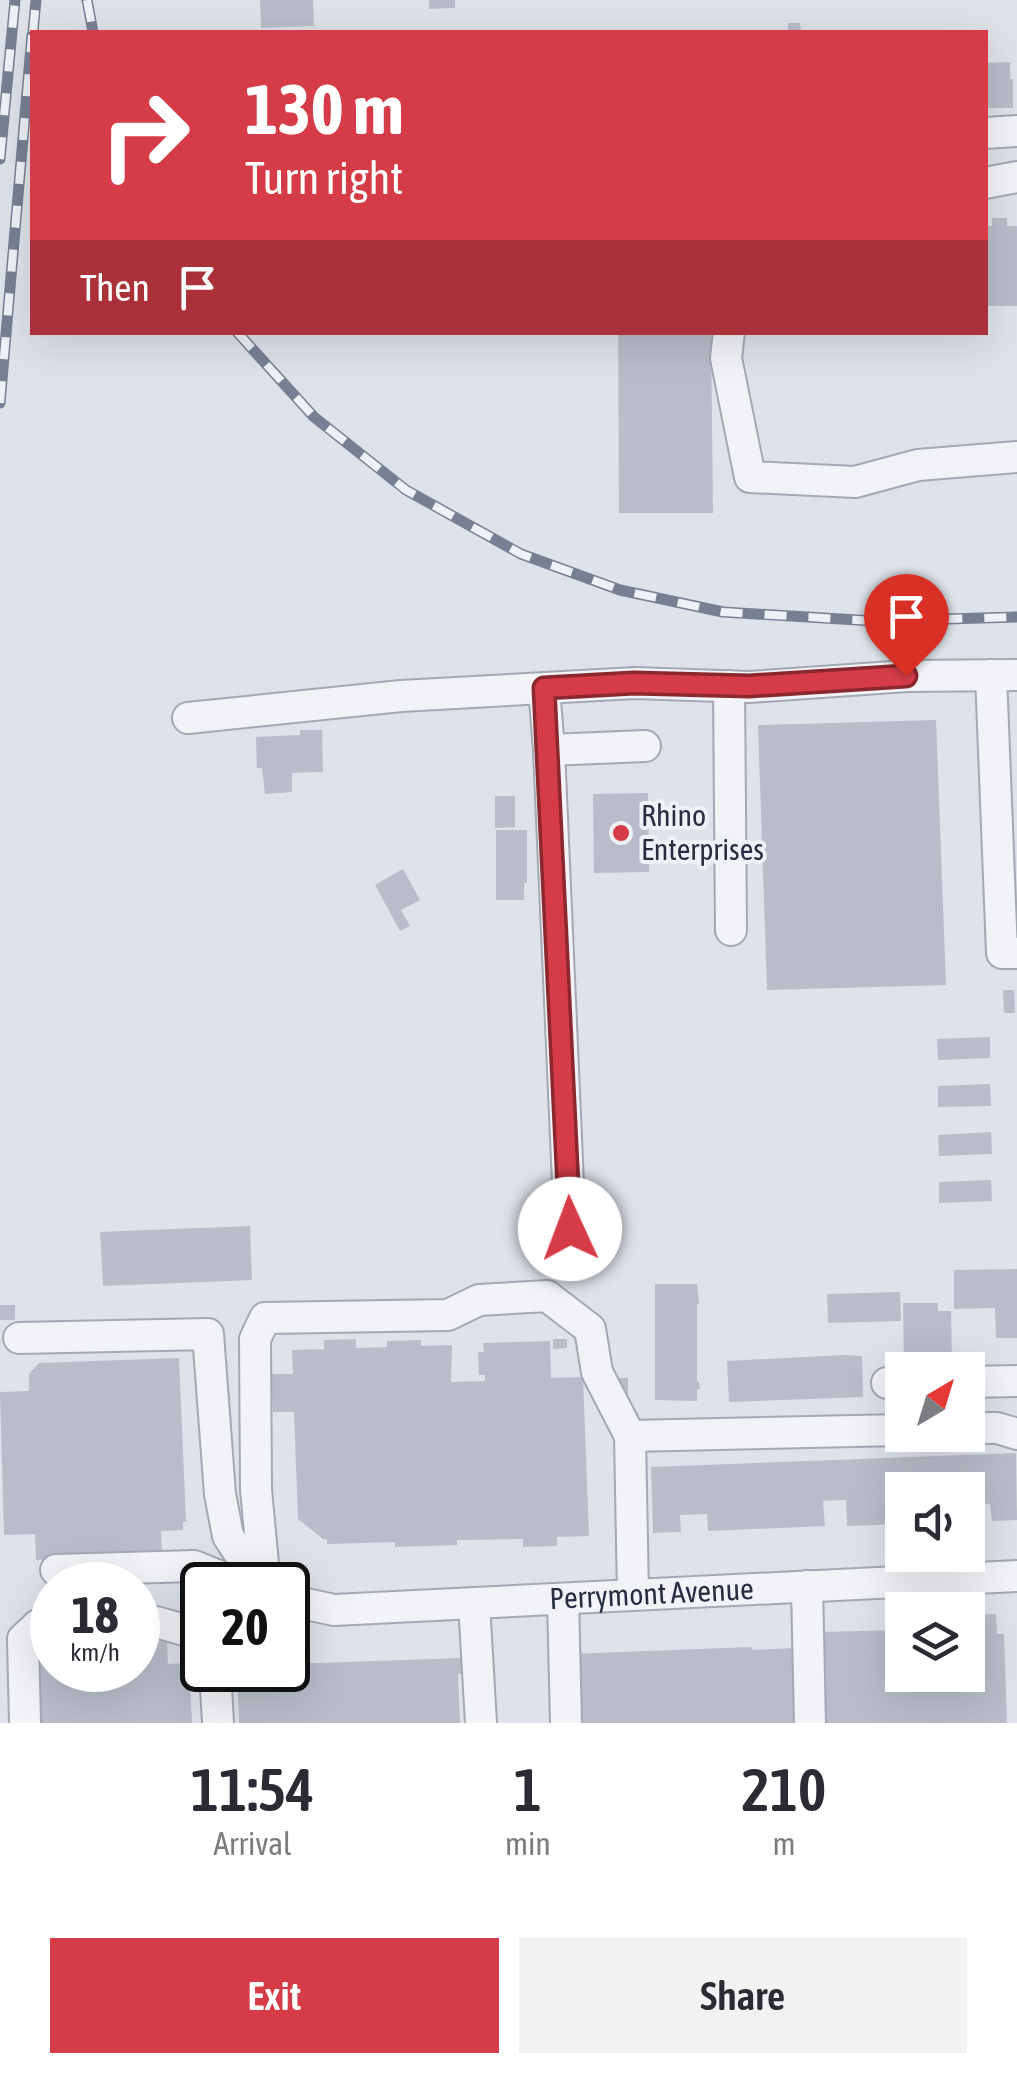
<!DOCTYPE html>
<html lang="en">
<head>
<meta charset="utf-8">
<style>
  :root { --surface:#fff; --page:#f2f2f3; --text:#2b2b33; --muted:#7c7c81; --accent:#d53c48 }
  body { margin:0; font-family:"Asap Condensed",sans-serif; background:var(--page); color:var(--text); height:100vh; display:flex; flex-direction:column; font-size:38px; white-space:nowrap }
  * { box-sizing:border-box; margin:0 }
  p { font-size:32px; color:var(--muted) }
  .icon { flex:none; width:55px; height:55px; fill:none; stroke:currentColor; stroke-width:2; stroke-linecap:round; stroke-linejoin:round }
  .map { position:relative; height:1723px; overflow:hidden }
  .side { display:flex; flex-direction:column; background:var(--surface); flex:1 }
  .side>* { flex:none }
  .guide { position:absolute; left:30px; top:30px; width:958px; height:305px; border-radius:0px; box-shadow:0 10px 40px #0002; background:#d53c48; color:#fff; overflow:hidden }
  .needle { width:65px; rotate:38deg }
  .controls { position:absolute; left:885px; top:1352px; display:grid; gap:20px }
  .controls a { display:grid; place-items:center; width:100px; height:100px; border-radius:0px; background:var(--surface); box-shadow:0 10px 40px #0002; font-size:50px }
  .speed { position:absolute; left:30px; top:1562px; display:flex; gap:20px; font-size:50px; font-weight:700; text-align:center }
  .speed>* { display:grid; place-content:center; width:130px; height:130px; border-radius:50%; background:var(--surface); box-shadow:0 10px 40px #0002; line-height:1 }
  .speed small { font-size:25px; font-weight:400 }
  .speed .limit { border:5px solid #111; border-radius:15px; background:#fff; color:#111 }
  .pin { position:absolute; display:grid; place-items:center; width:85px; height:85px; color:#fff; margin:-102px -42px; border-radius:50% 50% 50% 0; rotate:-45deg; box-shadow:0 0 10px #0007 }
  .pin .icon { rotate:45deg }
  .me { position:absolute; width:110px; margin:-55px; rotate:358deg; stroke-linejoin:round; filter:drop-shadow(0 0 8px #0008) }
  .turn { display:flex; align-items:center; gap:35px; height:210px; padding:0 50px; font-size:45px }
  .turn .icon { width:130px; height:130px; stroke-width:2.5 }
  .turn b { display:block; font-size:70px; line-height:85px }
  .then { display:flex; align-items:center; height:95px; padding:0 50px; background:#0003; gap:20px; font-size:38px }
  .eta { display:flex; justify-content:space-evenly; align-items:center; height:170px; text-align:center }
  .eta b { font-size:60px; font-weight:600; line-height:70px }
  .cta { display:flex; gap:20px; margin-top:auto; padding:20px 50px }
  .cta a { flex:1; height:115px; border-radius:0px; background:var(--accent); color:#fff; font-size:40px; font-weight:600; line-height:115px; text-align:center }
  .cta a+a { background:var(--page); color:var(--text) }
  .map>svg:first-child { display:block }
  .building { fill:#b8bdc9 }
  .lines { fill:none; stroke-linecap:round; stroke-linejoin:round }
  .minor-casing { stroke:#a3a8b3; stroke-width:34 }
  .minor { stroke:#f1f3f7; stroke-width:30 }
  .rail-casing { stroke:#778093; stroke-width:11 }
  .rail { stroke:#eef1f6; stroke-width:8; stroke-dasharray:22; stroke-linecap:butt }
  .route-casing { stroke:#8a272f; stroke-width:25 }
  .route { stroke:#d53c48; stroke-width:18 }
  .poi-dot { fill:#d53c48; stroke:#eef1f6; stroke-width:4 }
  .labels { text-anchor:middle; stroke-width:8; stroke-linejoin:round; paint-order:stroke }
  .poi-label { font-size:30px; fill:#272e41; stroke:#eef1f6; text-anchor:start }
  .street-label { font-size:30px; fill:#272e41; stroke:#eef1f6 }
</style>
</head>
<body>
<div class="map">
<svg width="1017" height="1723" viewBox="0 0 1017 1723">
  <rect width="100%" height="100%" fill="#dee2e9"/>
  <g class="building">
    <path d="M260 0H313L314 26 261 28Z"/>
    <path d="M429 0H455V8L429 9Z"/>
    <path d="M788 23H800L801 32H788Z"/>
    <path d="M1010 62V79H1013V108H985V63Z"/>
    <path d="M992 218H1007V226H1017V306H985V226H992Z"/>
    <path d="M618 332H711L713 513H619Z"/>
    <path d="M936 720 946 985 767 990 758 725Z"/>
    <path d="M300 730H322L323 772 292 773V792L265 794 262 768H257L256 737 300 735Z"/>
    <path d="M648 793 649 872 594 873 593 794Z"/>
    <path d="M495 796H515V827L495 828Z"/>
    <path d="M496 830H527V883H524V900H496Z"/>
    <path d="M403 869 420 900 401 910 410 926 400 931 375 885Z"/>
    <path d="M1003 990H1014L1015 1013H1004Z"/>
    <path d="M990 1037V1058L938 1060 937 1039Z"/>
    <path d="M990 1084 991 1106 938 1107V1086Z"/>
    <path d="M991 1132 992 1154 939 1156 938 1135Z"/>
    <path d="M991 1180 992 1201 939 1203V1182Z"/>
    <path d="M250 1226 252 1280 103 1286 100 1232Z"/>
    <path d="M1017 1269V1338H996L995 1308 954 1309V1270Z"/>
    <path d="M655 1284H697L699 1304H697V1382H699L700 1389H697V1401L655 1400Z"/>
    <path d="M900 1292 901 1321 828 1323 827 1294Z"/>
    <path d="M903 1303H938V1311H951L952 1360 904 1362Z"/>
    <rect x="0" y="1305" width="15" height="15"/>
    <path d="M356 1339V1348L387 1347V1341L421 1340V1346L452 1345 451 1382 485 1381V1375H479L478 1352H484L483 1343 550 1341 551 1378 583 1377 589 1536 557 1537V1546L523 1547V1539L457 1540V1545L395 1547V1542L327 1544V1539H323L298 1519 294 1412H273L271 1374H293L292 1350 324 1349V1340Z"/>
    <path d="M553 1339H567V1348L553 1349Z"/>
    <path d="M844 1355 862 1356 863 1397 729 1402 727 1361Z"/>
    <path d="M179 1358 186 1522H183V1530L161 1531 162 1553 154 1556 36 1560 35 1534 4 1535 0 1392 29 1391V1374L39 1363Z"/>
    <rect x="615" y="1378" width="13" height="16"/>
    <path d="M1016 1453 1017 1520 992 1521 990 1504 968 1505V1490H902V1524L847 1526 846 1500 823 1501 825 1526 708 1531 707 1514 680 1515 681 1532 653 1533 651 1467Z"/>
    <path d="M996 1614 997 1634H1004L1007 1723H823L820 1632 902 1630V1675H968V1615Z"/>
    <path d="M167 1641 168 1664 189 1663 192 1723H41L38 1645H52V1670H138V1642Z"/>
    <path d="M751 1647 752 1650 796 1648 799 1723H577L570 1654Z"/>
    <path d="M462 1658 463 1674H458L460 1723H239L237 1670H288V1664Z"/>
  </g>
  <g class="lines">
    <g class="minor-casing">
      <g id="minor">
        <path d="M985 133 1017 131"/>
        <path d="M985 183 1017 177"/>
        <path d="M729 332 726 358 750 477 855 482 918 465 1017 457"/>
        <path d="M991 675 1002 953H1017"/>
        <path d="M729 686 731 930"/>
        <path d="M544 688 549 750 645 746"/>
        <path d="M188 718 401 696 635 683 749 687 907 676 1017 675"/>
        <path d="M549 750 570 1229"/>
        <path d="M19 1338 208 1334 220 1494 228 1536 260 1585"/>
        <path d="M968 1382 1017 1381"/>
        <path d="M887 1383H902"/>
        <path d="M968 1428H997L1017 1434"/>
        <path d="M56 1570 194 1566 241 1585"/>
        <path d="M265 1585 256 1490 255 1339 265 1318 448 1315 479 1300 547 1296 590 1329 597 1372 630 1436"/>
        <path d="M807 1586 810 1723"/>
        <path d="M633 1595 630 1436 902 1430"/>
        <path d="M563 1599 566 1723"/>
        <path id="s1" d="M288 1600 334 1610 1017 1576"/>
        <path d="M474 1603 481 1723"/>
        <path d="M138 1622H156L202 1635"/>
        <path d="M215 1670 218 1723"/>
        <path d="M25 1723 23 1639 38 1625H52"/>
      </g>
    </g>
    <use href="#minor" class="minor"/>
    <g class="rail-casing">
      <g id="rail">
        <path d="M87 0 93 32"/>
        <path d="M33 32 36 0"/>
        <path d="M0 159 15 0"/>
        <path d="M237 332 314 417 406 490 521 554 620 590 723 612 874 621 1017 617"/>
        <path d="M0 403 32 35"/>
      </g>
    </g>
    <use href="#rail" class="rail"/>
  </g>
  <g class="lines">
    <g class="route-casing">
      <path id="route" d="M570 1229 544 688 634 683 749 686 906 676"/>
    </g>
    <use href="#route" class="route"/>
  </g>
  <circle class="poi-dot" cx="621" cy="833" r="10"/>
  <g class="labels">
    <g class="poi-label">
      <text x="641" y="826">Rhino<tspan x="641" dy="34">Enterprises</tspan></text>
    </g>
    <g class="street-label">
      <text dy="10" stroke="none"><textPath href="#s1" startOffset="365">Perrymont Avenue</textPath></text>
    </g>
  </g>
</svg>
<div class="controls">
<a><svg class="needle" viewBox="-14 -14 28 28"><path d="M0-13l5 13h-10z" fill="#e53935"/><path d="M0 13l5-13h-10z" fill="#7c7c81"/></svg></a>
<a><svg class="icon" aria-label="sound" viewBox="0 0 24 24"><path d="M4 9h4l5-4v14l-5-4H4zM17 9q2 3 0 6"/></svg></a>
<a><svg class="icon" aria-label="layers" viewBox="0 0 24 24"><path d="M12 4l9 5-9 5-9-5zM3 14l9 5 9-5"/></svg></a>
</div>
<div class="speed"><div>18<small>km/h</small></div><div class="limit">20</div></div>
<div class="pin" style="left:906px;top:676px;background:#d93025"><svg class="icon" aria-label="arrive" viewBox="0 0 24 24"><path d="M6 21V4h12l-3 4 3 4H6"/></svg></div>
<svg class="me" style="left:570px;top:1229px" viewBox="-20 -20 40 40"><circle r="19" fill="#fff"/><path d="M0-13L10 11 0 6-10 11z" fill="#d53c48"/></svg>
<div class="guide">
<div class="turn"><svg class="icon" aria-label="right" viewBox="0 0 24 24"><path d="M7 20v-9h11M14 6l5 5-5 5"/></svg><div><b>130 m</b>Turn right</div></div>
<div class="then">Then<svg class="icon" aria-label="arrive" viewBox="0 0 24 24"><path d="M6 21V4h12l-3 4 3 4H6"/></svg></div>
</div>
</div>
<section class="side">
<div class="eta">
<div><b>11:54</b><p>Arrival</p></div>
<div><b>1</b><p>min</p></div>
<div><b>210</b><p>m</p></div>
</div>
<div class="cta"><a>Exit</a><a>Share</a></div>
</section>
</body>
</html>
